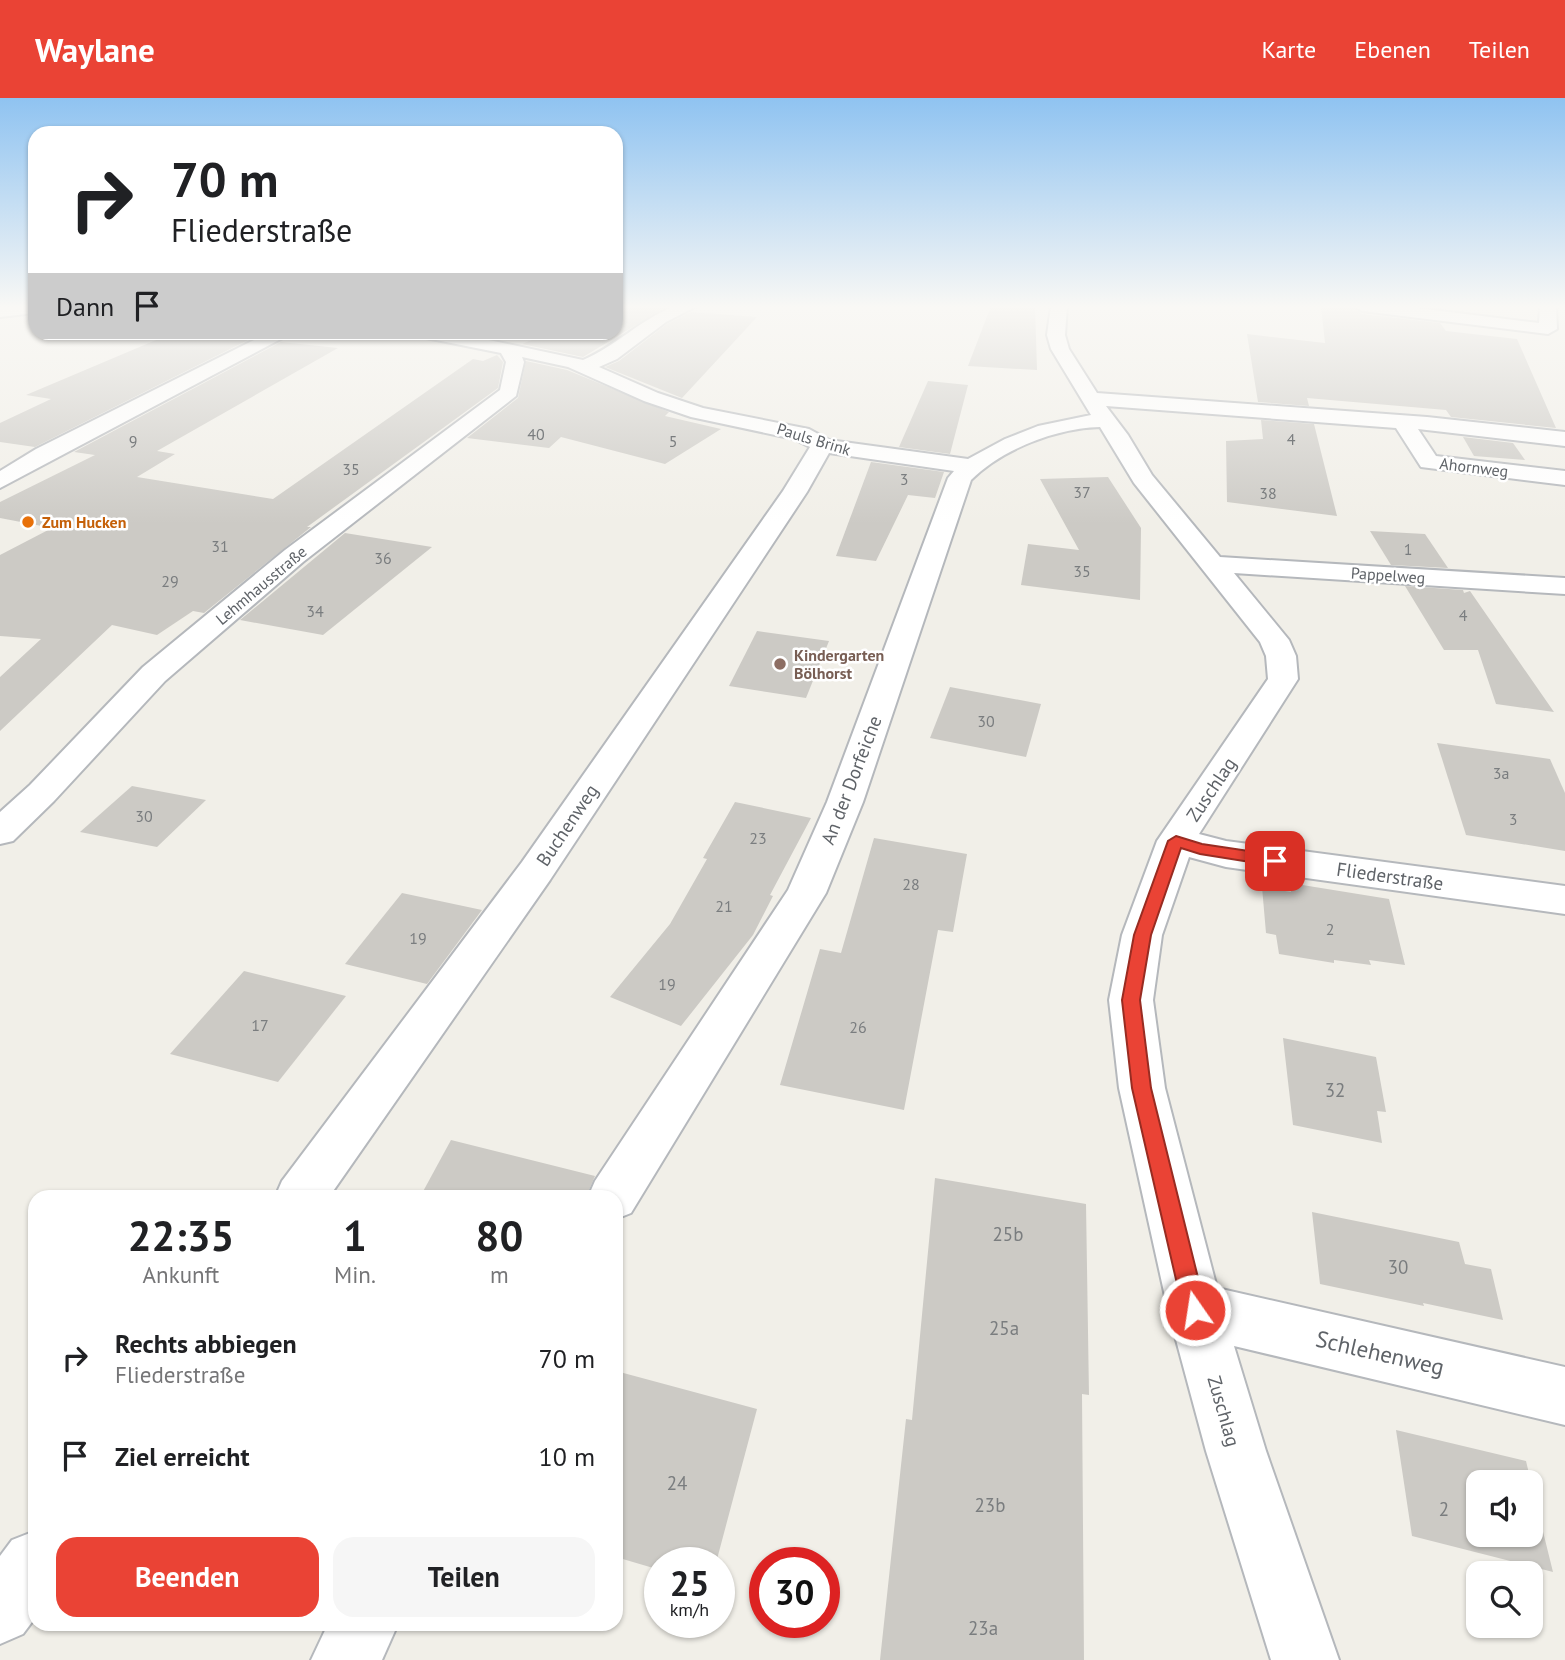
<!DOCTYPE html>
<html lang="de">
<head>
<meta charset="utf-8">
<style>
  :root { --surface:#fff; --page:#f6f6f6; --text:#202124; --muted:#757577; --accent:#ea4335 }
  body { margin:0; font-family:"PT Sans",sans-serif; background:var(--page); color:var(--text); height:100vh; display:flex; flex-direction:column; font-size:26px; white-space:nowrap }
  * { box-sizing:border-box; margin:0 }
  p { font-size:23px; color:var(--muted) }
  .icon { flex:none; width:38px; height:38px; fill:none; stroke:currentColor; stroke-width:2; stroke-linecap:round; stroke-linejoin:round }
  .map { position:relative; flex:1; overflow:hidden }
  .side { position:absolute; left:28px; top:1092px; width:595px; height:441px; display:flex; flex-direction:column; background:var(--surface); border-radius:21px; box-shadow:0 2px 5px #0004 }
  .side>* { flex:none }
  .top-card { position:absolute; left:28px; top:28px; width:595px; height:214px; border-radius:21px; box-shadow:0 2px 5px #0004; background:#fff; color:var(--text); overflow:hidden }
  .buttons { position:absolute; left:1466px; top:1372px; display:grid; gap:14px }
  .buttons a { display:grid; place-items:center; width:77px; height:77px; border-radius:14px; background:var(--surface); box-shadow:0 2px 5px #0004; font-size:35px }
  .speed { position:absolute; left:644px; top:1449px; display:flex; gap:14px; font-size:35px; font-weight:700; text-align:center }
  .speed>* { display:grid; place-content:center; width:91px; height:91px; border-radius:50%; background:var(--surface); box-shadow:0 2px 5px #0004; line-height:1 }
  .speed small { font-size:18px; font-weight:400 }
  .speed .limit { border:10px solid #d22; background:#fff; color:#111 }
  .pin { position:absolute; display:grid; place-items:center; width:60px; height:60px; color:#fff; margin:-30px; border-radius:14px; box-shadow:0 4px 10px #0006 }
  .me { position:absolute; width:77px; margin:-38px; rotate:347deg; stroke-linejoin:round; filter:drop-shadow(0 0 5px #0008) }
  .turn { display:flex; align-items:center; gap:24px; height:147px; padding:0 28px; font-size:32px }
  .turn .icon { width:91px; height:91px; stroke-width:2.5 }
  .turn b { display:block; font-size:49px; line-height:60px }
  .then { display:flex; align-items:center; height:66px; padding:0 28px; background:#0003; gap:14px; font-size:26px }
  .eta { display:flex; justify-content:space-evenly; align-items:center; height:119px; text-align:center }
  .eta b { font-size:42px; font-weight:800; line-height:49px }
  .primary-button { display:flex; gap:14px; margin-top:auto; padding:14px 28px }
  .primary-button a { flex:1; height:80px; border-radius:21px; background:var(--accent); color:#fff; font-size:28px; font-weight:800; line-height:80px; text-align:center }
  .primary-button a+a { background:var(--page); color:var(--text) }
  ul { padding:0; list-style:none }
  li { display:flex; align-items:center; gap:21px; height:98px; padding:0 28px }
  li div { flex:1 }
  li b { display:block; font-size:26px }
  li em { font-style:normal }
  header { display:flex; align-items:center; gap:42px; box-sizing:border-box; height:98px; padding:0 35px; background:var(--accent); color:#fff }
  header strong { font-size:33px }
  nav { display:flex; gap:38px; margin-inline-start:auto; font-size:24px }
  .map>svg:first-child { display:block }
  .building { fill:#cccac5 }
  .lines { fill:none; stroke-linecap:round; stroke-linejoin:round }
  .minor-casing { stroke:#b5b8bc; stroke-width:4 }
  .minor { fill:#fff; fill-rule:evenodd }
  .route { fill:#ea4335; stroke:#982c22; stroke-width:2 }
  .food-dot { fill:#e8710a; stroke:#fff; stroke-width:2.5 }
  .education-dot { fill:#8d6e63; stroke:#fff; stroke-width:2.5 }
  .labels { text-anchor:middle; stroke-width:5; stroke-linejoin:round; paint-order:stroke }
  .number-label { font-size:16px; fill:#7a7d7f }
  .far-street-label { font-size:16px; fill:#5f6368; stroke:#fff }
  .far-food-label { font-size:16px; font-weight:bold; fill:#c56008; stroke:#fff; text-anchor:start }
  .far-education-label { font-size:16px; font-weight:bold; fill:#785e54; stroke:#fff; text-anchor:start }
  .street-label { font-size:19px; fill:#5f6368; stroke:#fff }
  .near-number-label { font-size:19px; fill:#7a7d7f }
  .near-street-label { font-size:23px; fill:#5f6368; stroke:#fff }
</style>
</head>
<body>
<header>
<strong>Waylane</strong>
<nav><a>Karte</a><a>Ebenen</a><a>Teilen</a></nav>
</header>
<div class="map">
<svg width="1565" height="1562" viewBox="0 0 1565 1562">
  <rect width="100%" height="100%" fill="#f1efe8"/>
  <g class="building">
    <path d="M616 208 664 210 583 259 522 246 551 234H616Z"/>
    <path d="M991 208H1035L1037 272 968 268Z"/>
    <path d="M1321 208 1352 209 1362 216 1440 225 1446 233 1517 241 1556 330 1451 319 1446 312 1307 300 1309 308 1258 304 1247 236 1325 245Z"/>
    <path d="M691 214 757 219 682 300 605 269 619 263 667 226Z"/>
    <path d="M175 234H204L252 240 35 349 0 344V325L51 301 26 297Z"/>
    <path d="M281 244 338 250 157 353 175 356 137 379 273 401 473 261 483 263 497 257 503 264 498 290 307 429H311L204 515 193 513 157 537 112 527 0 633V579L41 541 0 538V457L52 430 0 420V404L95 357 74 354Z"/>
    <path d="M526 263 567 272 669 314 665 318 721 331 665 366 561 339 549 350 467 340 518 300Z"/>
    <path d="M928 283 968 287 950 356 899 349Z"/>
    <path d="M1261 322 1314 326 1337 418 1227 404 1226 343 1263 341Z"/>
    <path d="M1463 339 1513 345 1525 362 1474 358Z"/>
    <path d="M871 364 944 374 935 400 908 397 876 463 836 458Z"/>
    <path d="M1108 379 1141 430 1140 502 1021 487 1028 446 1079 452 1040 381Z"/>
    <path d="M1370 433 1425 436 1448 470 1391 467Z"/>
    <path d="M345 435 432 449 323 537 240 522Z"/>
    <path d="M1405 488 1463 492 1464 495 1470 493 1554 614 1496 606 1478 552H1444Z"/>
    <path d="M757 533 829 543 806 600 729 588Z"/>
    <path d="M950 589 1041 606 1026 659 930 640Z"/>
    <path d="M1437 645 1550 661 1565 695V753L1466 737Z"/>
    <path d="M132 688 206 702 157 749 80 734Z"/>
    <path d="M735 704 811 720 770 797 773 798 753 837 681 928 610 899 670 826 707 761 703 760Z"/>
    <path d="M874 740 967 756 953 834 938 832 904 1012 780 987 820 851 841 855Z"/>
    <path d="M1290 785 1389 801 1405 867 1369 862 1371 867 1334 862V865L1279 856 1276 837 1266 835 1262 789 1291 794Z"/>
    <path d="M402 795 482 812 427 886 345 866Z"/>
    <path d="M244 873 346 898 278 984 170 956Z"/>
    <path d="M1283 940 1376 959 1386 1014 1377 1013 1382 1045 1293 1027Z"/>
    <path d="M451 1042 595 1078 586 1099H420Z"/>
    <path d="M935 1080 1086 1106 1089 1297 1082 1296 1084 1562H880L906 1321 912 1322Z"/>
    <path d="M1312 1114 1459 1144 1465 1166 1491 1171 1503 1222 1423 1205 1424 1208 1320 1186Z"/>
    <path d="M616 1273 757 1311 716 1465H660V1472L616 1459Z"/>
    <path d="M1396 1332 1526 1363 1531 1384H1479V1437H1531V1385L1553 1474 1412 1438Z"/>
  </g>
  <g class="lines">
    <g class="minor-casing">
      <g id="minor">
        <path d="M35 208V215L0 219V209Z"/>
        <path d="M675 208H697L666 224 617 261 599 269 658 295 703 310 809 331 829 342 968 361 1005 341 1038 328 1091 317 1051 251 1047 237 1051 208H1067L1065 237 1069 251 1097 295 1427 319 1565 334V348L1418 331 1436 358 1565 373V387L1421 369 1396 330 1106 308 1128 337 1152 377 1220 459 1565 480V496L1234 475 1289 542 1296 558 1298 581 1199 736 1226 743 1565 788V816L1226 769 1189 759 1162 837 1153 902 1165 990 1217 1190 1565 1269V1327L1234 1248 1266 1353 1339 1562H1271L1206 1353 1168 1212 1119 990 1109 902 1122 837 1157 743 1268 581 1266 558 1260 544 1134 385 1100 329C1057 330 1002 351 971 382L863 704 826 795 631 1115 616 1121V1099H588L595 1083 788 792 827 704 948 380 954 373 829 355 807 394 550 782 329 1099H275L282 1083 522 764 783 393 810 349 794 341 691 319 644 303 568 269 522 259 524 264 516 298 303 464 165 583 54 703 13 743 0 746V714L30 687 143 569 285 452 500 292 506 264 501 255 421 239 412 234H451L583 262C616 248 641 221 675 208Z"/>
        <path d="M1354 208H1401L1539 225 1540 208H1556L1557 231 1548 236 1362 213Z"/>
        <path d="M270 234H294L0 390V373L36 351Z"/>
        <path d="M35 1433V1520L23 1536 0 1546V1458L12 1442Z"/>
        <path d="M328 1526H398L382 1562H311Z"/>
      </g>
    </g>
    <use href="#minor" class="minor"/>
  </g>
  <linearGradient id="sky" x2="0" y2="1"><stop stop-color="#8fc3f1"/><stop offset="0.49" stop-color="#f9f8f5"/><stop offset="1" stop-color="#f9f8f5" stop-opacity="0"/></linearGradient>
  <rect width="1565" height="426" fill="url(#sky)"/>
  <path class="route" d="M1176 738 1202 746 1275 757 1283 763 1275 768 1200 756 1181 750 1151 837 1140 902 1151 990 1206 1212 1203 1220 1195 1224 1187 1220 1183 1212 1132 990 1122 902 1134 837 1168 743Z"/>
  <circle class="food-dot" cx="28" cy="424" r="7"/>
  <circle class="education-dot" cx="780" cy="566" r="7"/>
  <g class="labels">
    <g class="number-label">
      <text x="536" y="342">40</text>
      <text x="1291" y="347">4</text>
      <text x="133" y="349">9</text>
      <text x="673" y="349">5</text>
      <text x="351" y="377">35</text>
      <text x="904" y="387">3</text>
      <text x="1082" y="400">37</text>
      <text x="1268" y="401">38</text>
      <text x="220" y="454">31</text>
      <text x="1408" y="457">1</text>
      <text x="383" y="466">36</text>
      <text x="1082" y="479">35</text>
      <text x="170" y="489">29</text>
      <text x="315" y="519">34</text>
      <text x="1463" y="523">4</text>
      <text x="986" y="629">30</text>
      <text x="1501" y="681">3a</text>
      <text x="144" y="724">30</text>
      <text x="1513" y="727">3</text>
      <text x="758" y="746">23</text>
      <text x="911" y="792">28</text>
      <text x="724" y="814">21</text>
      <text x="1330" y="837">2</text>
      <text x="418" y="846">19</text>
      <text x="667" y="892">19</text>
      <text x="260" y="933">17</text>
      <text x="858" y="935">26</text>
    </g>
    <g class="far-street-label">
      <text transform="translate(814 341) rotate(17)" y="6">Pauls Brink</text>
      <text transform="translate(1474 369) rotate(7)" y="6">Ahornweg</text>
      <text transform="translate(1388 477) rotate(4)" y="6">Pappelweg</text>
      <text transform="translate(261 487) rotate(-40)" y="6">Lehmhausstraße</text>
    </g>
    <g class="far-food-label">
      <text x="42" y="430">Zum Hucken</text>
    </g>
    <g class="far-education-label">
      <text x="794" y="563">Kindergarten<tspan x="794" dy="18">Bölhorst</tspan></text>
    </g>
    <g class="street-label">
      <text transform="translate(851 682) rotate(-69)" y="7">An der Dorfeiche</text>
      <text transform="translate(1211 691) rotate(-56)" y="7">Zuschlag</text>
      <text transform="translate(567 727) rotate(-56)" y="7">Buchenweg</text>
      <text transform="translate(1390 778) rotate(8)" y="7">Fliederstraße</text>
      <text transform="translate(1224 1313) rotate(74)" y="7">Zuschlag</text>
    </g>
    <g class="near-number-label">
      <text x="1335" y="999">32</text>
      <text x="1008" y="1143">25b</text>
      <text x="1398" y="1176">30</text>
      <text x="1004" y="1237">25a</text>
      <text x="677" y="1392">24</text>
      <text x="990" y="1414">23b</text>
      <text x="1444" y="1418">2</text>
      <text x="983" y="1537">23a</text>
    </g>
    <g class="near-street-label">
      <text transform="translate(1380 1255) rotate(13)" y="8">Schlehenweg</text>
    </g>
  </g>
</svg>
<div class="buttons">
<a><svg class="icon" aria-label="sound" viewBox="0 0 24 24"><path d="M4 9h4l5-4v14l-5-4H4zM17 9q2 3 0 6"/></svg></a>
<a><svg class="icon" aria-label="search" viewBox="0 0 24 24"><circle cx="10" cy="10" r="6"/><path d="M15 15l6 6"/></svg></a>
</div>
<div class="speed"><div>25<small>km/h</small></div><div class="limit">30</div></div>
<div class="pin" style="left:1275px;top:763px;background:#d93025"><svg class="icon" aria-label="arrive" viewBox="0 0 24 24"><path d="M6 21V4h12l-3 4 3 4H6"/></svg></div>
<svg class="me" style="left:1195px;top:1212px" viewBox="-20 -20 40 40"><circle r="17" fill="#ea4335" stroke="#fff" stroke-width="3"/><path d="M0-11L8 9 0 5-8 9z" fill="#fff"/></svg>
<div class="top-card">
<div class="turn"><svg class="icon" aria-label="right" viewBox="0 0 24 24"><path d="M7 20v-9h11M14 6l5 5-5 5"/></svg><div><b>70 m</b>Fliederstraße</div></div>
<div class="then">Dann<svg class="icon" aria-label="arrive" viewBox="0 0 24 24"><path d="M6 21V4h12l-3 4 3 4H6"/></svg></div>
</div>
<section class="side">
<div class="eta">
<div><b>22:35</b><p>Ankunft</p></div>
<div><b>1</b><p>Min.</p></div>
<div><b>80</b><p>m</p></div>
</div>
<ul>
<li><svg class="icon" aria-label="right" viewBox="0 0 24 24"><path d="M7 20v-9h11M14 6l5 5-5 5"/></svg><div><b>Rechts abbiegen</b><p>Fliederstraße</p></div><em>70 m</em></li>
<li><svg class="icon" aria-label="arrive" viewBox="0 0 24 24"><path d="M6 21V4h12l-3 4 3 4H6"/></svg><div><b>Ziel erreicht</b></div><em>10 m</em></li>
</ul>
<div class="primary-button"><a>Beenden</a><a>Teilen</a></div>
</section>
</div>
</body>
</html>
